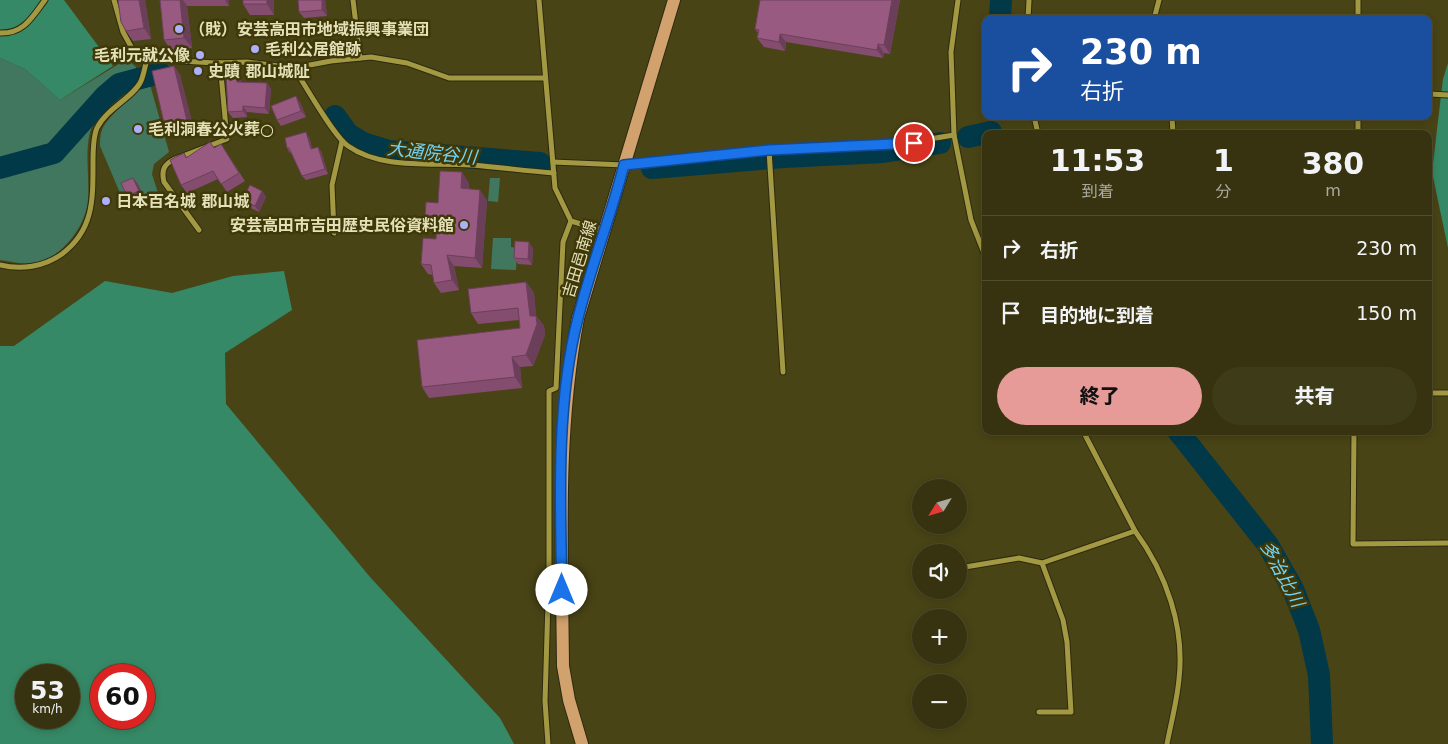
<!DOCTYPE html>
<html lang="ja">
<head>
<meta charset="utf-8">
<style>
  :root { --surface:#373310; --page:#3e3b19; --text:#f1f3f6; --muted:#aaaa9f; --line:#514e30; --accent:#e69b98 }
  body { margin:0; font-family:"DejaVu Sans","Noto Sans JP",sans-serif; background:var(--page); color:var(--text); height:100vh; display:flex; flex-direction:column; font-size:19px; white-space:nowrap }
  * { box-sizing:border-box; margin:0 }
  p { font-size:16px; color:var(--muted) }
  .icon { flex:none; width:28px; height:28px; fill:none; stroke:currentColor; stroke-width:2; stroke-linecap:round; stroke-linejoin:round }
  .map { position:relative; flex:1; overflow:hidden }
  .sheet { position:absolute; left:982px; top:130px; width:450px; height:305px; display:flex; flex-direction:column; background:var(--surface); border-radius:10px; box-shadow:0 2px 8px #0003,0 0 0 1px var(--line) }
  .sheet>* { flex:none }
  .top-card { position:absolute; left:982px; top:15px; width:450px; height:105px; border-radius:10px; box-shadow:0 2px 8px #0003,0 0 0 1px var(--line); background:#1a4fa0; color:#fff; overflow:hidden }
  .needle { width:32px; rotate:233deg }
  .buttons { position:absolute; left:912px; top:479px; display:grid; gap:10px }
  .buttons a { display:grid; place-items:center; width:55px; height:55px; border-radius:50%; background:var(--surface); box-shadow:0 2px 8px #0003,0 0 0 1px var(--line); font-size:25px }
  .speed { position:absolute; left:15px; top:664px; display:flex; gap:10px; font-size:25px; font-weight:700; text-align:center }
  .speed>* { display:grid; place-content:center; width:65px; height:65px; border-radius:50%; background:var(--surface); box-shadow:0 2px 8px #0003,0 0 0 1px var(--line); line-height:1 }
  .speed small { font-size:12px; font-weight:400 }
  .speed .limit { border:8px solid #d22; background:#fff; color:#111 }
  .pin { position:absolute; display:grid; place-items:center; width:42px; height:42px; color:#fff; margin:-21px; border:2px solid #fff; border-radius:50%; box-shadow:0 1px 5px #0007 }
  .me { position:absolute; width:55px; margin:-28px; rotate:0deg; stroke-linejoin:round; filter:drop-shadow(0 0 4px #0008) }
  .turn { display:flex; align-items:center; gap:18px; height:105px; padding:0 15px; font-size:22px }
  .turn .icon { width:65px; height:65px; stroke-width:2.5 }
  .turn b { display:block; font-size:35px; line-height:42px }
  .eta { display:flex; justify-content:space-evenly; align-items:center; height:85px; text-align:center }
  .eta b { font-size:30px; font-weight:800; line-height:35px }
  .cta { display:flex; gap:10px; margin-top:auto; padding:10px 15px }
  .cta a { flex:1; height:58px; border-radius:30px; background:var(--accent); color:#111; font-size:20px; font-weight:800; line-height:58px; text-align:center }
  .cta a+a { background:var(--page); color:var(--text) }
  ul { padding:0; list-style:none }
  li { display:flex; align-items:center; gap:15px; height:65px; padding:0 15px; border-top:1px solid var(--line) }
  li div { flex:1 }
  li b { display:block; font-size:19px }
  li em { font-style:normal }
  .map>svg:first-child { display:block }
  .green { fill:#40775e }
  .forest { fill:#368966; fill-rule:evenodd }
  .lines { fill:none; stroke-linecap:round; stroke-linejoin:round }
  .river { stroke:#013948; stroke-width:22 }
  .street-casing { stroke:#2d2a0f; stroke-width:7 }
  .primary-casing { stroke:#2d2a0f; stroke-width:14 }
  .street { stroke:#a39943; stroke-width:5 }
  .primary { stroke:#d1a16e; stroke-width:12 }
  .wall { fill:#844d6f }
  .shaded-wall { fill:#6b3f5a }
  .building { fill:#995a81; stroke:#6b3f5a }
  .route-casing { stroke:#114b97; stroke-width:12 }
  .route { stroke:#1a73e8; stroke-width:9 }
  .poi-dot { fill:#adaffb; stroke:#3f3909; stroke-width:2 }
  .labels { text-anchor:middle; stroke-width:5; stroke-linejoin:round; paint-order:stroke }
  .poi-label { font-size:16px; font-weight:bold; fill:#e4e0b7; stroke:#3f3909; text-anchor:start }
  .street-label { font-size:16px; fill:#e4e0b7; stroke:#3f3909 }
  .water-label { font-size:18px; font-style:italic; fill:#73d3f4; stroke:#3f3909 }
</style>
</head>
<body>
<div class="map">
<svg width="1448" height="744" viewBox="0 0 1448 744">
  <rect width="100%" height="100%" fill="#494416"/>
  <g class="green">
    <path d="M0 58 25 69 60 100 127 59 136 67C135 73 134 81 131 86 120 100 101 107 93 124 83 146 90 176 88 200 86 227 59 262 30 264 21 264 10 261 0 260Z"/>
    <path d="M149 81 169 152 154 164 152 174 158 193 126 207 100 146C100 141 100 135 102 130 107 116 138 92 149 81Z"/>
    <path d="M490 178H500L498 202 488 201Z"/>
    <path d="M493 238H511V247L517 248 516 270 491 269Z"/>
  </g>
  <g class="forest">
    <path d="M0 0H64L113 66 60 100 25 69 0 58Z"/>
    <path d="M1448 63V248L1432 172 1443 79Z"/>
    <path d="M284 271 292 310 225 353 226 404 370 577 500 718 514 744H0V346H14L105 281 172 293 233 276ZM26 675H69V718H26ZM101 675H144V718H101Z"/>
  </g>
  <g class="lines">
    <g class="river">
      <path d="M1000 19 1001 0"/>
      <path d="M335 116 348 134 363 143 389 151 540 163"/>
      <path d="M968 137 991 132"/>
      <path d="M0 168 54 153 105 96 119 84 160 73"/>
      <path d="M652 168 784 157 883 152 940 143"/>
      <path d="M1178 431 1268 545 1293 589 1309 630 1319 675 1322 744"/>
    </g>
    <g class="street-casing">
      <g id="street">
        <path d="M114 0 123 32 134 52 147 59 215 63 247 62 294 68 331 61 371 57 407 63 449 78H544"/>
        <path d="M353 0 360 58"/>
        <path d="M539 0 555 188 571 221 604 231"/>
        <path d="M958 0 951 52 954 135 971 220 986 258"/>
        <path d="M1358 0V19"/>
        <path d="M1028 19 1029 0"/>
        <path d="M1154 19 1159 0"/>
        <path d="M0 33C24 34 32 17 45 0"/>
        <path d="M294 68C305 85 334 137 348 146 382 170 432 162 471 165 498 167 526 171 554 173"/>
        <path d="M1429 94 1448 95"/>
        <path d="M1034 116 1038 134"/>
        <path d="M1172 116 1173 134"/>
        <path d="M1358 134V116"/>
        <path d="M769 150 887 146 954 135"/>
        <path d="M553 162 624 165 769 150 783 372"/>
        <path d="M199 230 164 182C161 170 164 164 175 159L227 139 220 63"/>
        <path d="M334 233 332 185 342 141"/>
        <path d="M0 265C21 270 44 267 62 254 94 230 93 199 93 162 93 151 93 137 97 128 107 108 134 97 141 81 144 74 145 66 147 59"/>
        <path d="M1429 393H1448"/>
        <path d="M1083 431 1135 531C1166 573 1185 627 1179 679 1177 701 1171 723 1167 744"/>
        <path d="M1354 431 1353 544 1448 543"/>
        <path d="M959 568 1019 558 1042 563 1135 531"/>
        <path d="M1039 712H1071L1067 642 1063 620 1042 563"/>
        <path d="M548 744 545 701 549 568V391L556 388 563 242 571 221"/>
      </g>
    </g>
    <g class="primary-casing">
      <path id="primary" d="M582 744 569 700 563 666C562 550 556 433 578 318L674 0"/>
    </g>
    <use href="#street" class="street"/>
    <use href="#primary" class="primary"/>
  </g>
  <g class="wall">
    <path d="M118 0H145L151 39 133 41 126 31Z"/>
    <path d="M160 0H229V6H187L192 48 172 51 164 40Z"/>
    <path d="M243 0H274V15H250L243 4Z"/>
    <path d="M325 0 327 16 304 18 299 12Z"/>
    <path d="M760 0H900L890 54 884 53 883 58 786 42 785 51 764 47 757 38 758 33 755 29Z"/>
    <path d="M174 66 180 75 194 130 172 136 165 127Z"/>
    <path d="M236 74 241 80V82L267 83 271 89 269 114 247 112V117L233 118 228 112Z"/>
    <path d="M300 102 306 117 281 126 277 120Z"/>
    <path d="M309 137 312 148 321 151 328 174 306 180 302 176 291 152 290 153 287 148Z"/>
    <path d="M221 144 245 181 227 192 218 179 187 193 181 185 184 153 187 157 214 148Z"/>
    <path d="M469 183V189L487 200 482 268 454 266 459 290 441 293 434 283 433 275 428 274 421 264 436 239V226H432L425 216Z"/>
    <path d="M138 184 144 197 131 202 127 196Z"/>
    <path d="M262 191 266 197 259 212 247 206 242 200Z"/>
    <path d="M533 248 532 265 518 264 514 258Z"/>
    <path d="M526 282 534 293 536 316 544 326 545 335 533 366 520 367 522 388 429 398 422 387 520 328 519 320 478 324 471 313Z"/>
  </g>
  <g class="shaded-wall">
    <path d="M139 0H145L151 39 144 28Z"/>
    <path d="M180 0H183L187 6 192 48 184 38Z"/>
    <path d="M225 0H229V6Z"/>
    <path d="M267 0H274V15L267 4Z"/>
    <path d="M322 0H325L327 16 322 10Z"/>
    <path d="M892 0H900L890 54 884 45Z"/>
    <path d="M780 34 786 42 785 51 779 42Z"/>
    <path d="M878 44 884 53 883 58 877 50Z"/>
    <path d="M174 66 180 75 194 130 187 121Z"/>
    <path d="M236 74 241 80V88L237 82Z"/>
    <path d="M267 83 271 89 269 114 265 108Z"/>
    <path d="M296 96 300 102 306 117 301 111Z"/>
    <path d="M243 106 247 112V117L243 111Z"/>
    <path d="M306 132 309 137 314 154 311 149Z"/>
    <path d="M318 147 321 151 328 174 325 169Z"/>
    <path d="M462 172 469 183 468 199 461 188Z"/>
    <path d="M133 178 138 184 144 197 139 191Z"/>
    <path d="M480 190 487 200 482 268 475 258Z"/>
    <path d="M262 191 266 197 259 212 255 206Z"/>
    <path d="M529 242 533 248 532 265 528 259Z"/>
    <path d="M447 255 454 266 459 290 452 280Z"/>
    <path d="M526 282 534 293 537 325 536 316 544 326 545 335 533 366 526 355 530 316Z"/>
    <path d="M512 357 520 367 522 388 515 377Z"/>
  </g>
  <g class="building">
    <path d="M118 0H139L144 28 126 31 121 22Z"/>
    <path d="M160 0H180L184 38 164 40Z"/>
    <rect x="243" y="0" width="24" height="4"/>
    <path d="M298 0H322V10L299 12Z"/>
    <path d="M760 0H892L884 45 878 44 877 50 780 34 779 42 757 38 759 30 755 29Z"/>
    <path d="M174 66 187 121 165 127 152 71Z"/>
    <path d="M236 74 237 82 267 83 265 108 243 106V111L228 112 226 75Z"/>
    <path d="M296 96 301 111 277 120 271 106Z"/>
    <path d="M306 132 311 149 318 147 325 169 302 176 289 148H287L285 138Z"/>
    <path d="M210 142 214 148 221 144 239 173 221 184 213 171 181 185 170 160 184 153 186 158Z"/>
    <path d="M440 171 462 172 461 188 480 190 475 258 447 255 452 280 434 283 431 265 421 264 423 238 436 239 437 217 425 216 426 202 438 203Z"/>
    <path d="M133 178 139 191 127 196 121 183Z"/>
    <path d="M250 185 262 191 255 206 242 200Z"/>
    <path d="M515 241 529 242 528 259 514 258Z"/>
    <path d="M526 282 530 316H536L537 324 526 355 512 357 515 377 422 387 417 340 520 328 518 308 471 313 468 289Z"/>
  </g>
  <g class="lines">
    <g class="route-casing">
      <path id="route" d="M562 590C560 502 556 403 578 318 591 266 611 216 624 165L769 150 914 143"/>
    </g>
    <use href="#route" class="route"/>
  </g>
  <g class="poi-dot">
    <circle cx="179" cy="29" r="5"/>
    <circle cx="255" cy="49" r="5"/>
    <circle cx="200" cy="55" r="5"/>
    <circle cx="198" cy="71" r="5"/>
    <circle cx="138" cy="129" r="5"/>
    <circle cx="106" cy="201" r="5"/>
    <circle cx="464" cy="225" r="5"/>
  </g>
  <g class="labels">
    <g class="poi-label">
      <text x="189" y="35">（戝）安芸高田市地域振興事業団</text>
      <text x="265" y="55">毛利公居館跡</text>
      <text x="190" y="61" text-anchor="end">毛利元就公像</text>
      <text x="208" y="77">史蹟 郡山城阯</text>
      <text x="148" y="135">毛利洞春公火葬○</text>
      <text x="116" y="207">日本百名城 郡山城</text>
      <text x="454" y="231" text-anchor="end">安芸高田市吉田歴史民俗資料館</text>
    </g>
    <g class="street-label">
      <text transform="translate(579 259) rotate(-73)" y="6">吉田邑南線</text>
    </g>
    <g class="water-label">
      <text transform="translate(432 153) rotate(6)" y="6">大通院谷川</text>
      <text transform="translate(1282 574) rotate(62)" y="6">多治比川</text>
    </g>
  </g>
</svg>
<div class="buttons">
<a><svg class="needle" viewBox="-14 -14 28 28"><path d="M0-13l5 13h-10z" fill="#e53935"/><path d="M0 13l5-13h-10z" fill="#aaaa9f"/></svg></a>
<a><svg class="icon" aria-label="sound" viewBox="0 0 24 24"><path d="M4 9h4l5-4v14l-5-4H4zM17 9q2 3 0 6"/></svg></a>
<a>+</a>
<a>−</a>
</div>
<div class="speed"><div>53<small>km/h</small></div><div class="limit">60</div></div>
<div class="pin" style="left:914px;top:143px;background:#d93025"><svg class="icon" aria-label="arrive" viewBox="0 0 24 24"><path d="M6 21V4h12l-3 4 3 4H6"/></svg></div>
<svg class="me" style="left:562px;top:590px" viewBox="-20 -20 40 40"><circle r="19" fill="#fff"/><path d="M0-13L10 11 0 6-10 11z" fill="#1a73e8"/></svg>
<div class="top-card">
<div class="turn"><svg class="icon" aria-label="right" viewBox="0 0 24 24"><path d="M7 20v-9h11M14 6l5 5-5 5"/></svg><div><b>230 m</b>右折</div></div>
</div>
<section class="sheet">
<div class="eta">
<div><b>11:53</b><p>到着</p></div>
<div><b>1</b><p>分</p></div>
<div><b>380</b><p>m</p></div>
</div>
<ul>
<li><svg class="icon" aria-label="right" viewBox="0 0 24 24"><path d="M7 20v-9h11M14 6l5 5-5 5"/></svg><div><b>右折</b></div><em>230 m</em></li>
<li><svg class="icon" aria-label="arrive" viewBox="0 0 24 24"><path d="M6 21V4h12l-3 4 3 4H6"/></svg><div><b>目的地に到着</b></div><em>150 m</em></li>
</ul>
<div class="cta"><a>終了</a><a>共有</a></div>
</section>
</div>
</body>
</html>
